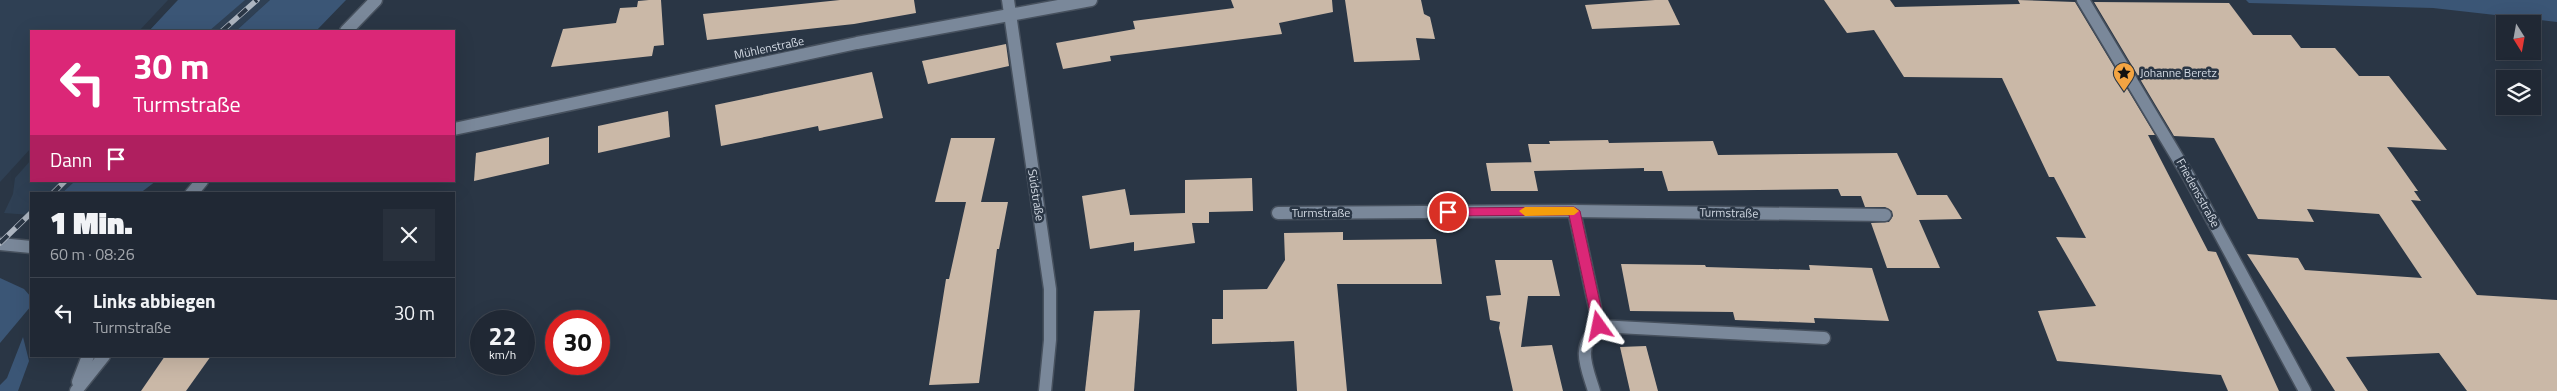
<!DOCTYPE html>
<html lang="de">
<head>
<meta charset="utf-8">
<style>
  :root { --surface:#202834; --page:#28303c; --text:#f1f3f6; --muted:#a2a6ac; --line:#3d444f }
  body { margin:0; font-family:"Titillium Web",sans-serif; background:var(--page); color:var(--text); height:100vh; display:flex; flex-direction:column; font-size:19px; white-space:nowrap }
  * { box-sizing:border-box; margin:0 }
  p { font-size:16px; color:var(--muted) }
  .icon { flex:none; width:28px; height:28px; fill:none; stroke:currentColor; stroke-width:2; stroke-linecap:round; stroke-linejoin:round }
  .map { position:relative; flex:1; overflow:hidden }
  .side { position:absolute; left:30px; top:192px; width:425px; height:165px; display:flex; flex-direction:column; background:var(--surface); border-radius:0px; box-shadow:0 5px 20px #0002,0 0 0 1px var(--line) }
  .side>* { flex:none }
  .hud { position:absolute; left:30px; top:30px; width:425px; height:152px; border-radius:0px; box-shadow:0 5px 20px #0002,0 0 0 1px var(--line); background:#db2777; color:#fff; overflow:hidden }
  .needle { width:32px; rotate:169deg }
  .buttons { position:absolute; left:2496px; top:15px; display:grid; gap:10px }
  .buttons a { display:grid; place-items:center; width:45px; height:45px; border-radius:0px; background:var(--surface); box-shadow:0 5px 20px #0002,0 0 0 1px var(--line); font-size:25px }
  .speed { position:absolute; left:470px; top:310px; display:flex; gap:10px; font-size:25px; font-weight:700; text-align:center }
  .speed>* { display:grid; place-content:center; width:65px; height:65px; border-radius:50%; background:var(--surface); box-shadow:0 5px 20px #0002,0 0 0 1px var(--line); line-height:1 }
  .speed small { font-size:12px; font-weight:400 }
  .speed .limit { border:8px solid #d22; background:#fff; color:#111 }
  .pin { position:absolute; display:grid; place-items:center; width:42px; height:42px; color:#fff; margin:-21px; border:2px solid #fff; border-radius:50%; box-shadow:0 1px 5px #0007 }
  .me { position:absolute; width:55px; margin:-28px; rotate:348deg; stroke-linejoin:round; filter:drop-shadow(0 0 4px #0008) }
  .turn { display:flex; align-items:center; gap:18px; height:105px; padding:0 20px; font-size:22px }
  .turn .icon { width:65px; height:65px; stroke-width:2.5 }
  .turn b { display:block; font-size:35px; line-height:42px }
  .then { display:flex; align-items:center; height:48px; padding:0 20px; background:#0003; gap:10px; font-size:19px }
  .round { display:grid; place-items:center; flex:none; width:52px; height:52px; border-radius:0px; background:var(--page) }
  .headline { display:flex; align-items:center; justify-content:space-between; height:85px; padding:0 20px }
  h1 { font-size:30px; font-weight:800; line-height:38px }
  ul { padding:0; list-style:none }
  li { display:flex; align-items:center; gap:15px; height:70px; padding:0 20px; border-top:1px solid var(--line) }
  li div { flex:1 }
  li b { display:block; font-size:19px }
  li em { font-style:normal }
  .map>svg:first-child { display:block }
  .built { fill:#2f4054 }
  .green { fill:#3b5676 }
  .building { fill:#cab8a7 }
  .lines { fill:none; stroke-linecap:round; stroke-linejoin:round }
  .street-casing { stroke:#47515e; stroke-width:15 }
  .secondary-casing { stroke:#47515e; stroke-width:15 }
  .street { stroke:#7a889a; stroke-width:12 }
  .secondary { stroke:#7a889a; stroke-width:12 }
  .rail-casing { stroke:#adb5c0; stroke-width:5.5 }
  .rail { stroke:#2a3645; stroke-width:4; stroke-dasharray:11; stroke-linecap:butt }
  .route { fill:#db2777; stroke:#8e194d }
  .slow { fill:#f59e0b }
  .labels { text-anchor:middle; stroke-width:5; stroke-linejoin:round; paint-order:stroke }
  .street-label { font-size:12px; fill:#d1d8e2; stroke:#2a3645 }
  .poi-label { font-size:12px; fill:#d1d8e2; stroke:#2a3645; text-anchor:start }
</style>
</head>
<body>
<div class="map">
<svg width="2557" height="391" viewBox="0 0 2557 391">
  <rect width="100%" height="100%" fill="#2a3645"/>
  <g class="built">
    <path d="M0 0H168L139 31H31V148L0 182Z"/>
    <path d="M178 0H270L236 31H149Z"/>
    <path d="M31 160V181H75L61 194H31V215L4 213 13 194 15 178Z"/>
  </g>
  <g class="green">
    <path d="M178 0H245L209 31H149Z"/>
    <path d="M270 0H346L316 31H236Z"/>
    <path d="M2246 0H2557V22L2433 8 2249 3Z"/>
    <path d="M75 181H156L139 194H61Z"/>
    <path d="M0 278 24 289 31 297V306L0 343Z"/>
    <path d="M23 337 29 361 18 391H0V385L7 378Z"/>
  </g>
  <g class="building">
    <path d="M649 0H661L664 45 654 46 652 56 551 67 563 29 616 23 620 8 637 7 638 1Z"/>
    <path d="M840 0H914L916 13 854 24 707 40 703 14Z"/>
    <path d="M1231 0H1332L1333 12 1279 23 1282 34 1110 56 1111 61 1063 69 1056 43 1135 29 1133 21 1234 8Z"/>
    <path d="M1345 0H1421L1424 14 1430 17 1435 39 1416 38 1420 60 1354 62Z"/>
    <path d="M1655 0H1668L1680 25 1592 29 1585 5Z"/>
    <path d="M1824 0H1890L1895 7 2020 4 2018 0 2075 2 2155 135H2148L2208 251 2216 252 2279 391H2228L2221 375 2057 361 2038 311 2096 306 2056 237 2086 238 2054 177H2049L2002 78 1904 77 1874 30 1847 33Z"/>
    <path d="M2094 2 2229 3 2253 35H2291L2301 48H2335L2359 76H2389L2447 150 2387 147 2418 191H2414L2421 201 2411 200 2477 295 2557 300V391H2467L2439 353 2346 357 2368 391H2335L2247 254 2298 258 2305 270 2422 278 2379 214 2307 209 2314 222 2258 219 2214 138 2174 136Z"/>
    <path d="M1006 44 1009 66 928 84 922 61Z"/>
    <path d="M872 72 883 118 819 131 818 126 721 146 715 105Z"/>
    <path d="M668 111 670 137 598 153V126Z"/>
    <path d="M549 137V164L474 181 476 153Z"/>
    <path d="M951 138H995L981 202H935Z"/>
    <path d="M1608 140 1609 143 1713 141 1718 155 1897 153 1917 195H1947L1962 219 1919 220 1940 268H1887L1871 223 1889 222 1893 216 1892 211 1885 207H1865L1861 196H1841L1838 189 1668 191 1662 171H1644V168L1534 171 1538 191H1491L1486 163 1532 162V165L1528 144H1550L1549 141Z"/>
    <path d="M1252 178 1253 211 1209 212V223H1192L1195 243 1134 251V242L1090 249 1082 196 1125 189 1130 215 1185 213V180Z"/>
    <path d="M966 202H1008L999 249H997L979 383 929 385 946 279H949Z"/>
    <path d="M1343 232V240L1436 239 1442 284H1337L1347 391H1297L1294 341 1212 344V319H1223V290L1267 289 1285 260 1284 233Z"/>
    <path d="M1495 260H1552L1560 296H1528L1521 347 1552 345 1563 391H1513L1499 328 1500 322 1490 320 1486 296 1501 295Z"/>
    <path d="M1621 264 1705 265 1706 267 1810 270 1809 265 1872 268 1889 321 1814 318 1815 323 1735 320 1733 312 1630 311Z"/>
    <path d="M1140 310 1134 391H1085L1094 311Z"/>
    <path d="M1646 346 1658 391H1630L1620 347Z"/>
    <path d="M165 356H211L186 391H141Z"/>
  </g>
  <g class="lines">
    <g class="street-casing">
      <g id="street">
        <path d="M1008 0 1050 289V340L1045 391"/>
        <path d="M2083 0 2189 177 2305 391"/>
        <path d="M454 129 857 43 1091 0"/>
        <path d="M1574 211 1599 326"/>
        <path d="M1278 213 1574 211 1885 215"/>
        <path d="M1594 391C1586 365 1576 347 1599 326L1824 338"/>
      </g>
    </g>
    <g class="secondary-casing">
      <g id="secondary">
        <path d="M346 31 376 0"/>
        <path d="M191 194 202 181"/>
        <path d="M0 244 31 247"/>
        <path d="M78 382 88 356"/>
        <path d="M76 391 104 356"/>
      </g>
    </g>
    <use href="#street" class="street"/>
    <use href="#secondary" class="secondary"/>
    <g class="rail-casing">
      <g id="rail">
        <path d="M222 31 257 0"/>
        <path d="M52 194 65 181"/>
        <path d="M0 243 31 213"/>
      </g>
    </g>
    <use href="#rail" class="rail"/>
  </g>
  <path class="route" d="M1574 207 1580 211 1605 326 1599 331 1593 326 1569 215 1448 216 1443 212 1448 208Z"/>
  <path class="slow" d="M1525 207H1574L1579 211 1574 215 1525 216 1519 211Z"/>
  <defs>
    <g id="sight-pin" transform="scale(1.125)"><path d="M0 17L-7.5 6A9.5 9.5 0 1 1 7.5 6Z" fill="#f3a442" stroke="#2a3645"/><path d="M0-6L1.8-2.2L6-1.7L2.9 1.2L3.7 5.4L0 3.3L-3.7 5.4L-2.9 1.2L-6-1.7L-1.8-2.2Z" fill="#111"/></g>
  </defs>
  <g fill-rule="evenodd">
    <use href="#sight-pin" x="2124" y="73"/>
  </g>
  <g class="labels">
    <g class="street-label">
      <text transform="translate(769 48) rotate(-12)" y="4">Mühlenstraße</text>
      <text transform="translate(2198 193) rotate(61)" y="4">Friedensstraße</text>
      <text transform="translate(1036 195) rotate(81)" y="4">Südstraße</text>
      <text x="1321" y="217">Turmstraße</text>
      <text transform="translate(1729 213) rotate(1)" y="4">Turmstraße</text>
    </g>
    <g class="poi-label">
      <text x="2140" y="77">Johanne Beretz</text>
    </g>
  </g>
</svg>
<div class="buttons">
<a><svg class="needle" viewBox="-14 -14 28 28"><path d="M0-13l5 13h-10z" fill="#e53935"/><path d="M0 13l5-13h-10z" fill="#a2a6ac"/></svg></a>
<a><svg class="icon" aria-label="layers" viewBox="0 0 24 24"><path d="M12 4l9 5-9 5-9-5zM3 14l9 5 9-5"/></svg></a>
</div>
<div class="speed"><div>22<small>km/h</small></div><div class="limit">30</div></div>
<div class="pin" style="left:1448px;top:212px;background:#d93025"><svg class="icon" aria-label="arrive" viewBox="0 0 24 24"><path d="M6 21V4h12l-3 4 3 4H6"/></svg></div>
<svg class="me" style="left:1599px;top:326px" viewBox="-20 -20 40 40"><path d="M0-17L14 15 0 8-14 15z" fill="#db2777" stroke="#fff" stroke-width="4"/></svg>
<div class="hud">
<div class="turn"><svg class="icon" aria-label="left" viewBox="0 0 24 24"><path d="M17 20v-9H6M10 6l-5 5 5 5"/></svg><div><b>30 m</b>Turmstraße</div></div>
<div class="then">Dann<svg class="icon" aria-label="arrive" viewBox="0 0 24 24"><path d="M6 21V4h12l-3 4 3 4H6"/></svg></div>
</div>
<section class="side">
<div class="headline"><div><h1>1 Min.</h1><p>60 m · 08:26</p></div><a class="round"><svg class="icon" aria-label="close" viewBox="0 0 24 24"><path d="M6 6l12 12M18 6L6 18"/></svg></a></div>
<ul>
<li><svg class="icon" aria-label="left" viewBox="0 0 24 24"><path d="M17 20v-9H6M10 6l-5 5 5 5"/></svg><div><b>Links abbiegen</b><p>Turmstraße</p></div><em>30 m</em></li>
</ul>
</section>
</div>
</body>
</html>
